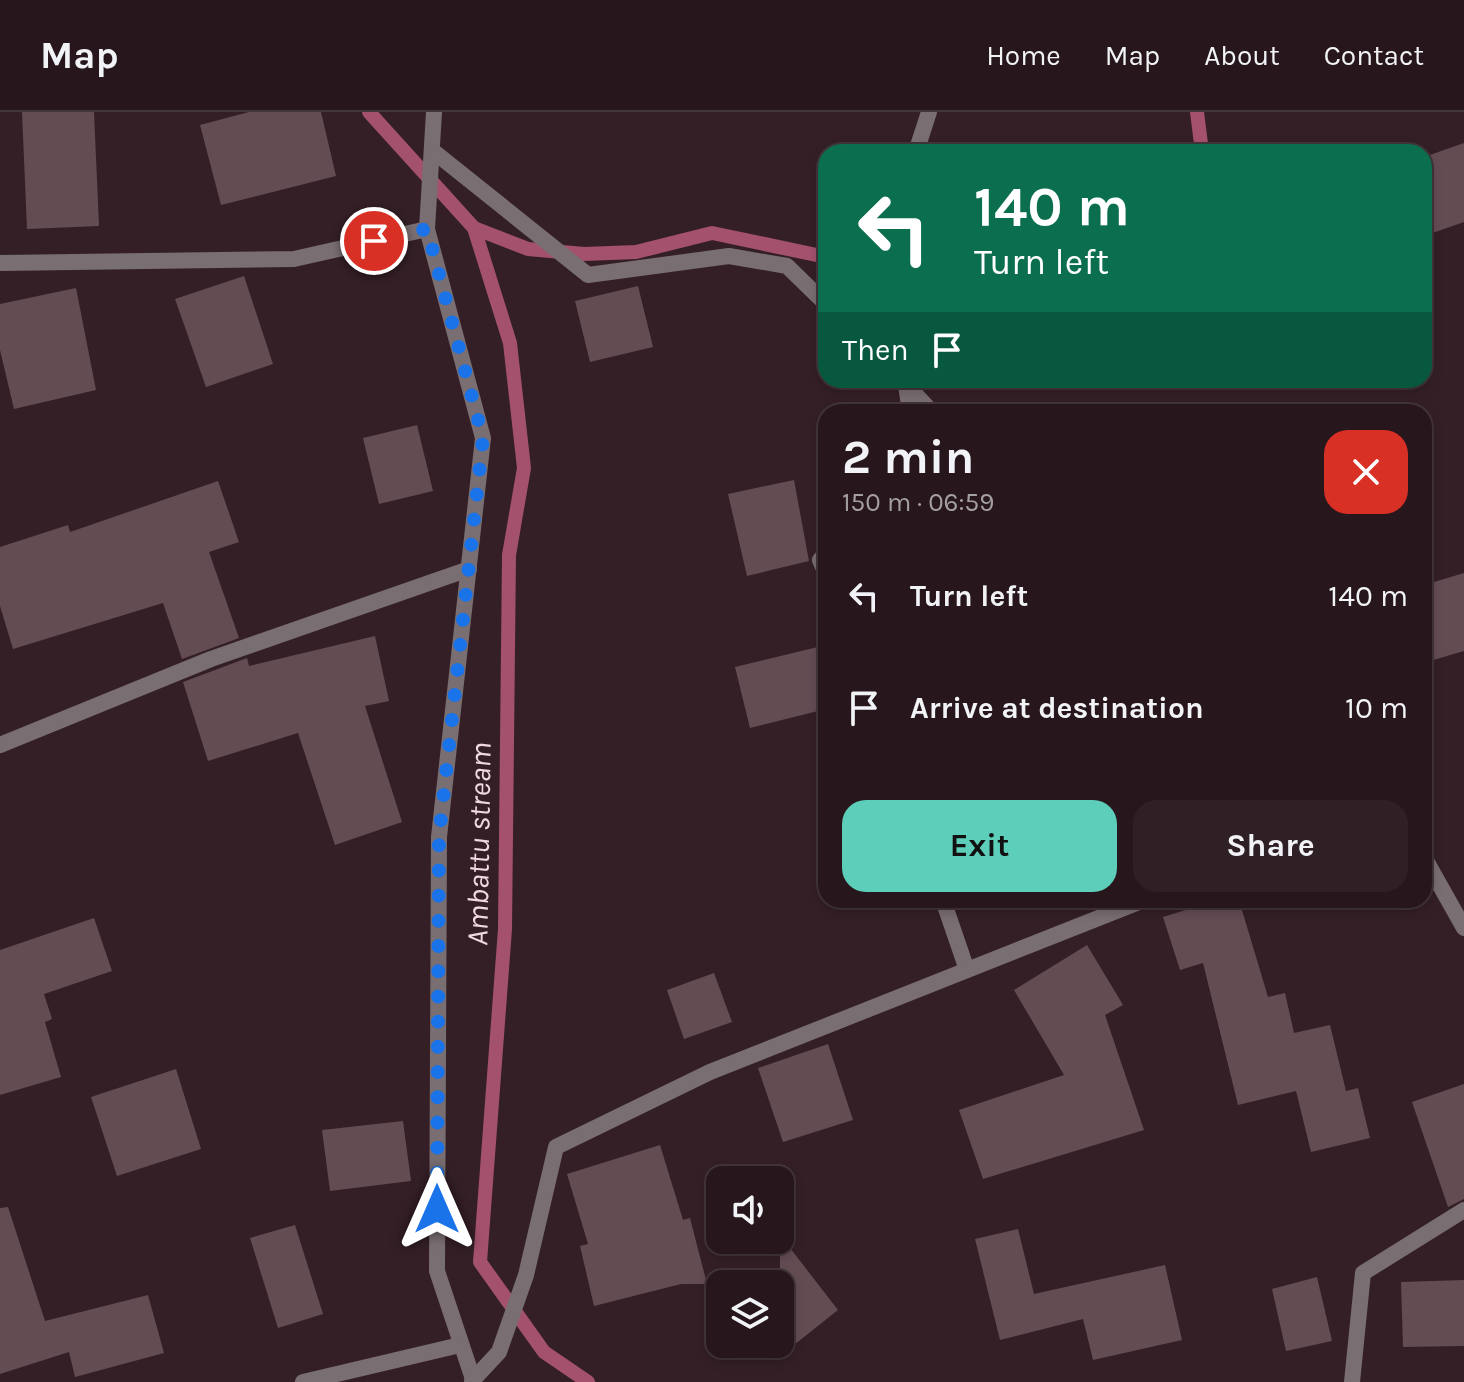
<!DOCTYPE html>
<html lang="en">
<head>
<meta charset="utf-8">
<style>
  :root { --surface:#27171c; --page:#2f2025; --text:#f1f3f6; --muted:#a49fa3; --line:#43363b; --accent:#5dceb9 }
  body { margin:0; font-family:Karla,sans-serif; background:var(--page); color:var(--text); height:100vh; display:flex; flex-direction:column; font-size:30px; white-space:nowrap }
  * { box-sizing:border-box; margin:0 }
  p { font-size:26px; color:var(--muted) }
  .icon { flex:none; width:44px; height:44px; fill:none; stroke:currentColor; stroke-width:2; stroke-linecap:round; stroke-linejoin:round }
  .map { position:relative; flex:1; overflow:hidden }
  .side { position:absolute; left:818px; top:292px; width:614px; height:504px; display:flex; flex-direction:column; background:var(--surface); border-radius:24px; box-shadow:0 4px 12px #0003,0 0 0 2px var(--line) }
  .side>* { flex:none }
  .guide { position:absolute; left:818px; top:32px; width:614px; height:244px; border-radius:24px; box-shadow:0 4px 12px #0003,0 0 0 2px var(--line); background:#0b6e4f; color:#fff; overflow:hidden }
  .tools { position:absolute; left:706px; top:1054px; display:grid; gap:16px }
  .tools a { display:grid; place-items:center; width:88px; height:88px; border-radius:16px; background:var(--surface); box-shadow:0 4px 12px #0003,0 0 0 2px var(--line); font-size:40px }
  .pin { position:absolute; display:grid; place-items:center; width:68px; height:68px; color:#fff; margin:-34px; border:4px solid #fff; border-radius:50%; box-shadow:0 2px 8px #0007 }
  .me { position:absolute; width:88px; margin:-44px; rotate:0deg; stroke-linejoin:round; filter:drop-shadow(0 0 6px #0008) }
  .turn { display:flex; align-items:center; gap:28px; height:168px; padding:0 24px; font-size:36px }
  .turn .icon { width:104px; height:104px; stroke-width:2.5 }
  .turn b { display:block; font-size:56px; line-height:68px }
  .then { display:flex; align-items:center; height:76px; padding:0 24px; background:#0003; gap:16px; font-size:30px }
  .round { display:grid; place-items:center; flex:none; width:84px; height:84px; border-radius:24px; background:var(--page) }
  .summary { display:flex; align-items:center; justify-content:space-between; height:136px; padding:0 24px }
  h1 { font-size:48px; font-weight:700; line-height:60px }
  .button { display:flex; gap:16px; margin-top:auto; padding:16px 24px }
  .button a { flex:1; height:92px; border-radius:24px; background:var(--accent); color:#111; font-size:32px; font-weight:700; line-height:92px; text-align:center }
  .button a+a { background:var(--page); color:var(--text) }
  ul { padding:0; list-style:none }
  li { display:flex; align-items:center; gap:24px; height:112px; padding:0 24px }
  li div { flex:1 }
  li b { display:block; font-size:30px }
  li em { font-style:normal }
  header { display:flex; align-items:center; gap:48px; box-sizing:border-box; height:112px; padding:0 40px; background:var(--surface); border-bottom:2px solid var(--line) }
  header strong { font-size:38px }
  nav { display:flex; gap:44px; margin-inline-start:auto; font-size:28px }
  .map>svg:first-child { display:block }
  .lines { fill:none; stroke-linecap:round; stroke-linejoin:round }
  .stream { stroke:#a4516e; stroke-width:14 }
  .building { fill:#644c53 }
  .street { stroke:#796e71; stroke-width:16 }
  .route { stroke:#1a73e8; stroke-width:14; stroke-dasharray:0 25.2 }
  .labels { text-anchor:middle; stroke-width:7; stroke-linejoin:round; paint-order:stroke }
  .water-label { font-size:30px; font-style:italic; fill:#f2d9e0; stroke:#341f26 }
</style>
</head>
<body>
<header>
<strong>Map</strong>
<nav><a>Home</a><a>Map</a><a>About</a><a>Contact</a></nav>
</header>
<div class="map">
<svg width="1464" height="1270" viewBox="0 0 1464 1270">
  <rect width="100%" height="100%" fill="#341f26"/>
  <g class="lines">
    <g class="stream">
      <path d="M369 0 474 116 510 231 524 356 509 443 505 817 480 1150 544 1240 588 1270"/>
      <path d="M1197 0 1202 40"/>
      <path d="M474 116 528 137 584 142 636 140 712 121 826 145"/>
    </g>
  </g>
  <g class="building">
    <path d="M22 0H94L99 114 27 117Z"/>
    <path d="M249 0H321L336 64 221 93 200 13Z"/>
    <path d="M1464 31V110L1424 124V45Z"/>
    <path d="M244 164 273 252 206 275 175 187Z"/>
    <path d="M638 174 653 235 590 250 575 189Z"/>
    <path d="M76 176 96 278 14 297 0 238V192Z"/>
    <path d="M417 313 433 379 379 392 363 326Z"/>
    <path d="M794 368 809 449 747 464 728 382Z"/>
    <path d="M218 369 239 430 209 440 239 526 182 547 163 491 13 537 0 494V435L68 413 70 420Z"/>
    <path d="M1464 461V539L1430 549 1424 529V473Z"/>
    <path d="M375 524 389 589 365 594 402 710 335 733 298 621 208 649 183 570 247 546 249 554Z"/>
    <path d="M826 533V597L750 616 735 555Z"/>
    <path d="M1218 788H1239L1268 885 1285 881 1294 921 1330 913 1346 979 1358 976 1370 1026 1311 1040 1296 979 1238 993 1203 851 1180 858 1163 805Z"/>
    <path d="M94 806 112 859 44 882 52 907 45 910 61 965 0 983V838Z"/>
    <path d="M1087 833 1123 893 1105 903 1144 1018 983 1067 959 998 1064 963 1014 878Z"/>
    <path d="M714 861 732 910 684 927 667 878Z"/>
    <path d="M828 932 853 1008 783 1030 758 956Z"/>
    <path d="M176 957 201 1037 117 1064 91 985Z"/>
    <path d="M1464 972V1087L1448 1095 1412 990Z"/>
    <path d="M403 1009 411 1069 330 1079 322 1018Z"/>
    <path d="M660 1033 683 1108 690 1106 707 1172H681L594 1194 580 1134 588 1132 567 1062Z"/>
    <path d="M8 1095 45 1209 148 1183 164 1241 75 1265 69 1240 0 1262V1096Z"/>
    <path d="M295 1113 323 1202 278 1216 250 1126Z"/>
    <path d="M1018 1117 1034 1182 1165 1153 1182 1228 1093 1248 1083 1207 1000 1228 975 1127Z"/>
    <path d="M780 1123 838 1198 780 1244Z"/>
    <path d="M1317 1165 1332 1229 1286 1239 1272 1177Z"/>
    <path d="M1464 1168V1234L1403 1235 1401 1170Z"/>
  </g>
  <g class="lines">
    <g class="street">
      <path d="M434 0 427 117 483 326 439 725 437 1159 474 1270"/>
      <path d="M433 39 588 163 729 144 787 154 826 192"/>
      <path d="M916 40 929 0"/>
      <path d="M0 151 294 147 427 117"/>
      <path d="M902 268 932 300"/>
      <path d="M906 273 910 300"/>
      <path d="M826 441 820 448 826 462"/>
      <path d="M0 633 211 547 469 457"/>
      <path d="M1424 745 1464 816"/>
      <path d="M943 788 967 858"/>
      <path d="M472 1269 499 1240 526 1163 556 1035 710 960 1144 788"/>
      <path d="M303 1270 460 1233"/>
      <path d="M1352 1270 1363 1161 1464 1098"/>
    </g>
  </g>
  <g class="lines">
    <path class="route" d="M374 129 427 117 483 326 439 725 437 1097"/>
  </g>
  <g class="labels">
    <g class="water-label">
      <text transform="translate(479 732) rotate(-89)" y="10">Ambattu stream</text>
    </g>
  </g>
</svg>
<div class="tools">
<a><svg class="icon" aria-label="sound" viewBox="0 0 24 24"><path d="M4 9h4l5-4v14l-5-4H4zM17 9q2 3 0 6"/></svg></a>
<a><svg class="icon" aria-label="layers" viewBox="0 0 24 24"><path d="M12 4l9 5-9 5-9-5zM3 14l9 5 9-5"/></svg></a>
</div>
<div class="pin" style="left:374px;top:129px;background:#d93025"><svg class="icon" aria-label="arrive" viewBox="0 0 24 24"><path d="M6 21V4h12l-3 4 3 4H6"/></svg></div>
<svg class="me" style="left:437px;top:1097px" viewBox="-20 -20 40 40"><path d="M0-17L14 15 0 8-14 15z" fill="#1a73e8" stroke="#fff" stroke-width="4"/></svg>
<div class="guide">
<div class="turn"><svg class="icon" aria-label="left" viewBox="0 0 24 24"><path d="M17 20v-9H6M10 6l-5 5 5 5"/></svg><div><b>140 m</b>Turn left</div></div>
<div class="then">Then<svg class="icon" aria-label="arrive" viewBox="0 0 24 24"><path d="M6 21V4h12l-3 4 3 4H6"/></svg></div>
</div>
<section class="side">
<div class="summary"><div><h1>2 min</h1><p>150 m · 06:59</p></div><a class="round" style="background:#d93025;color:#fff"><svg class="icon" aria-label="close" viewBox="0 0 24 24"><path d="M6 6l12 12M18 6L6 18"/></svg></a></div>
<ul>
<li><svg class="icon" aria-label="left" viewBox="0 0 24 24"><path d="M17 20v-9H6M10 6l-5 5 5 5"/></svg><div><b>Turn left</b></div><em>140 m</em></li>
<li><svg class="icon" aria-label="arrive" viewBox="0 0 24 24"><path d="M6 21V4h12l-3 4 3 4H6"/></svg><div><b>Arrive at destination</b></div><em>10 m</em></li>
</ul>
<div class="button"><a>Exit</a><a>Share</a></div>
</section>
</div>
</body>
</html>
